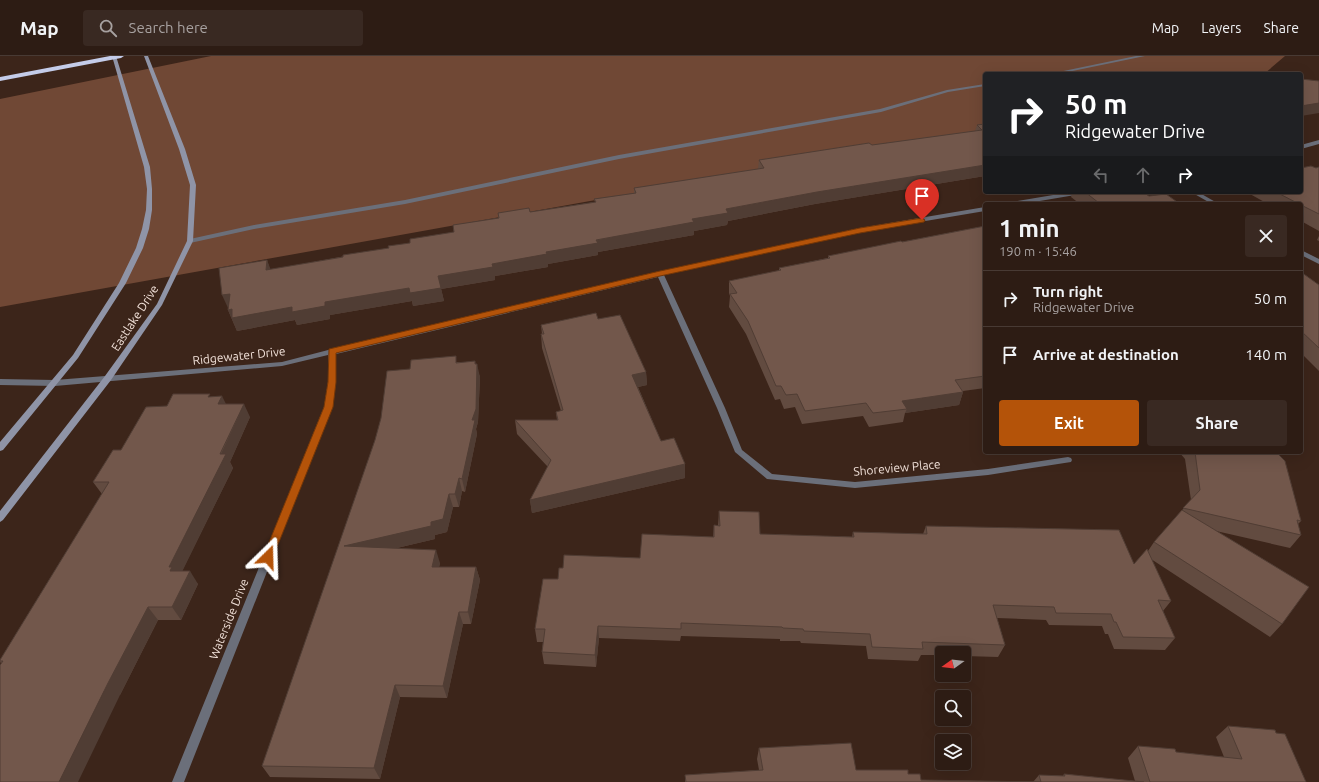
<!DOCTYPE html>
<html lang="en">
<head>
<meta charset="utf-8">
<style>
  :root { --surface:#2d1c14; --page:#392922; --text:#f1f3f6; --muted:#a7a1a0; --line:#483a34; --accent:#b45309 }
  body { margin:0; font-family:Ubuntu,sans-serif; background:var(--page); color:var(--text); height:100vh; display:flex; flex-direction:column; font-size:15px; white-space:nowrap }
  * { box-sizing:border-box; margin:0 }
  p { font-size:13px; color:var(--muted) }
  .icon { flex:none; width:22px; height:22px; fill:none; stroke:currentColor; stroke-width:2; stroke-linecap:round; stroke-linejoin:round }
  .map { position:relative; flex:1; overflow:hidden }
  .panel { position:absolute; left:983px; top:146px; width:320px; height:252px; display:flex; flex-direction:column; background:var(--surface); border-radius:4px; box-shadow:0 4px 16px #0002,0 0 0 1px var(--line) }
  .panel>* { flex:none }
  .hud { position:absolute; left:983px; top:16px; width:320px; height:122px; border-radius:4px; box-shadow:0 4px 16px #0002,0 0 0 1px var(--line); background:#202124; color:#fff; overflow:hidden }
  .needle { width:26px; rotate:255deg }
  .tools { position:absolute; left:935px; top:590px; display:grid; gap:8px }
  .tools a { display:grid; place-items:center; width:36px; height:36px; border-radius:4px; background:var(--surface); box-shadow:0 4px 16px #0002,0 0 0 1px var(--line); font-size:20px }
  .pin { position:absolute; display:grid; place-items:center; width:34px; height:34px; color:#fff; margin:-41px -17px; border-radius:50% 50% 50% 0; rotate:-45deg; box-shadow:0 0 4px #0007 }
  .pin .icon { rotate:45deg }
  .me { position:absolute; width:44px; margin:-22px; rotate:22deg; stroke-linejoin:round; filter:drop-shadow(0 0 3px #0008) }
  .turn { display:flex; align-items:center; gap:14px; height:84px; padding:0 16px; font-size:18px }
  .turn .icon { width:52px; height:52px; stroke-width:2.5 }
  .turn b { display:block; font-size:28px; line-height:34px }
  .lanes { display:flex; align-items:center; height:38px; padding:0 16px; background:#0003; justify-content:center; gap:20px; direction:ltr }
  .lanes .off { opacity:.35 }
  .round { display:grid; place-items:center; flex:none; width:42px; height:42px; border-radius:4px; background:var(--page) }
  .overview { display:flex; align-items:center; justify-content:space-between; height:68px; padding:0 16px }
  h1 { font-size:24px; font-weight:600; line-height:30px }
  .button { display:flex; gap:8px; margin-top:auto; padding:8px 16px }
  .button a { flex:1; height:46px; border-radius:4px; background:var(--accent); color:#fff; font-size:16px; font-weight:600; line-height:46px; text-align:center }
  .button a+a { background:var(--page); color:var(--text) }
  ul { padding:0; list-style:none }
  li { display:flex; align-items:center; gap:12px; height:56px; padding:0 16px; border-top:1px solid var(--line) }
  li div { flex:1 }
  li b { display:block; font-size:15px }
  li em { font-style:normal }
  header { display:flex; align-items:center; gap:24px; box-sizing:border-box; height:56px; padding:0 20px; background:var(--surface); border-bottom:1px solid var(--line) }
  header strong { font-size:19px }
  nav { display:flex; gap:22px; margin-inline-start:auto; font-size:14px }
  .search { width:280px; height:36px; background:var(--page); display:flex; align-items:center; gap:10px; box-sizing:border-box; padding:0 14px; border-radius:4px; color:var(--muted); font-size:15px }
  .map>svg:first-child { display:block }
  .green { fill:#704835 }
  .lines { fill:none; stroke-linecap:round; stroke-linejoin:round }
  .lane { fill:#6b6f7a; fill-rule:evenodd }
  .street { fill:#6b6f7a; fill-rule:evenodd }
  .secondary { fill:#8f94a7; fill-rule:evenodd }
  .highway { fill:#c4cce9; fill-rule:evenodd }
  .wall { fill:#624b40 }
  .shaded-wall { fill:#503d34 }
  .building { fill:#72574b; stroke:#503d34 }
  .route { fill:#b45309; stroke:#753606 }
  .labels { text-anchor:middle; stroke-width:3; stroke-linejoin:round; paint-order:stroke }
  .street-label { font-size:12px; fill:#f1e1d9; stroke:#3c251a }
</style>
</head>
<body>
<header>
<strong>Map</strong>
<div class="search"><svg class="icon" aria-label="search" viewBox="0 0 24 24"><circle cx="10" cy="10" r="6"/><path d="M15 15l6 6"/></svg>Search here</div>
<nav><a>Map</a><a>Layers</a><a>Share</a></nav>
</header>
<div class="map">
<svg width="1319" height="726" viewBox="0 0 1319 726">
  <rect width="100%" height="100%" fill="#3c251a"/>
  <path class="green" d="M211 0H1285L1264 18H985V74L0 251V43Z"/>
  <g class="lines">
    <g class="lane">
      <path d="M1136 0H1145L1058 18H1049Z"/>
      <path d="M985 28V30L948 36 881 56 619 103 405 148 254 173 190 187 187 185 190 183 254 169 405 144 619 99 880 53 947 34Z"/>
    </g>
    <g class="street">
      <path d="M1319 84V88L1301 93V89Z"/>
      <path d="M1071 136H1084L1081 138 1022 148H1009L1012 146Z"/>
      <path d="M1191 136H1198L1219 148H1212Z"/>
      <path d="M985 151V155L860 176 664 219 725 352 742 394 772 418 855 426 988 413 1068 401 1071 402 1072 404 1071 406 988 419 855 432 767 423 735 396 717 352 658 221 336 298V326L332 351 184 726H172L324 351 328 326V299L282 310 55 330 0 329V323L55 324 282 306 332 293H334L660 216 860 172Z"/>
      <path d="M1301 194 1319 203V208L1301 199Z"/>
    </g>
    <g class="secondary">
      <path d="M112 0H116L150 111 152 133V154L149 173 143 192 126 227 78 302 3 394 0 395V386L73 299 119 227 136 192 142 173 146 154 147 133 144 111Z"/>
      <path d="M144 0H148L185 93 196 129 193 185 162 249 111 324 3 464 0 466V455L105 320 157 248 187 185 190 129 179 93Z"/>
    </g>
    <path class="highway" d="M110 0H124L121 2 0 25V21Z"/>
  </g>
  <g class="wall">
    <path d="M985 68V120L815 148 728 165 727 169 694 175V179L598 196V199L548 208V211L495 220V224L441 233 444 245 413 250 412 245 330 259V263L297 269 295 264 237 275 228 254 267 204 270 214 389 192 454 176 453 169 498 162V157L530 156 595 146 594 143 634 137V132L758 113 759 104 872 89 975 75 977 69Z"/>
    <path d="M1319 111V175L1301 165V148H1268L1250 138 1251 136H1301L1316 112Z"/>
    <path d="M1073 136H1131L1134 138 1149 140 1180 148H1080L1071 141Z"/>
    <path d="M985 170V332L963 335V336L959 349 905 357 903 366 869 371 863 360 802 368 795 351 784 353 780 343 775 344 746 278 729 251 730 240 729 237V225L779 215V212L828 202V200Z"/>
    <path d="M1319 180V185L1317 184Z"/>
    <path d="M1301 216 1319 229V315L1301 297Z"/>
    <path d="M598 263 646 316 647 329 638 331 661 385 685 408V422L532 457 530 444 548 411 517 378 515 364H557L556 356 561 355 542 292 541 278H542L541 269Z"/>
    <path d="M457 306 475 308 480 321 478 366 476 373 477 378 465 436 462 435 459 451H453L447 476 435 479V483L397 492 440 507 439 511H476L480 524 471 568H463L447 642 400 641 380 723 270 721 262 710 410 313Z"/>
    <path d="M211 341 250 361 230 406 233 412 182 515 198 528 181 564H158L120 639 1 607 0 606V604L102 438 93 426 121 394 167 350Z"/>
    <path d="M1179 396H1278L1277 397 1301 465 1298 468 1301 479 1290 492 1216 475 1282 568 1270 581 1151 503 1171 545 1163 555 1175 582 1165 594 1114 593 1108 578H1105L1102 570 1049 569 1046 564 997 562 1005 589 998 601 964 600V597H942V599H921L918 605 868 603 866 590 801 587 800 585H780V583L681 580 680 585 599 582 596 611 544 608 542 596 543 586H537L535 573 563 512 640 502 713 481 714 469 718 470 719 455 760 478 852 481 853 476 923 478 926 470 1134 508 1148 495 1154 486 1191 444 1185 403Z"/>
    <path d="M1228 670 1306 726H685V719L759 714 757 703 759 692 856 714 908 718 921 724 1033 726 1039 719 1063 720 1064 718 1135 725 1128 702 1138 690 1176 696 1224 701 1216 681Z"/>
  </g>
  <g class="shaded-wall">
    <path d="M1319 47V57L1301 60V50Z"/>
    <path d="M985 109V120L815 148 728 165 727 169 694 175V179L598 196V199L548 208V211L495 220V224L441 233 438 220 692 163 726 153 817 136Z"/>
    <path d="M267 204 272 217 266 214Z"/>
    <path d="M409 232H441L444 245 413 250 412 245 330 259V263L297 269 295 264 237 275 228 254 232 253 292 251 325 246Z"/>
    <path d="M230 238 228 252 222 239Z"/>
    <path d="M475 305 477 317V308L480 321 478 366 476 373 477 378 465 436 462 423 472 364Z"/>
    <path d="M646 316 647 329 633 332 632 319Z"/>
    <path d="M963 336 959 349 905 357 907 353 902 345Z"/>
    <path d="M222 340 229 354 218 348Z"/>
    <path d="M244 348 250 361 230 406 233 412 179 522 170 515 169 511Z"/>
    <path d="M685 408V422L532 457 530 444Z"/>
    <path d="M459 422 462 435 459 451 455 438Z"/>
    <path d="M449 438 453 451 447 476 435 479V483L350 503 344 490 431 466Z"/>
    <path d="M436 494 440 507 436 524 432 511Z"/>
    <path d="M476 511 480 524 471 568 468 556Z"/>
    <path d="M190 515 198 528 181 564 172 551Z"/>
    <path d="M148 551 158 564 120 639 78 726H59L108 627Z"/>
    <path d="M459 556 463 568 447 642 443 630Z"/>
    <path d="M598 570 599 582 596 611 595 599Z"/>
    <path d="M395 629 400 641 380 723 374 712Z"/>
  </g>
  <g class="building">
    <path d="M1301 23 1319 25V47L1301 50Z"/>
    <path d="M985 68V109L817 136 726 153 728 157 692 163 694 166 596 184 598 187 546 196 547 198 492 208 493 211 438 220 441 232 410 237 409 232 325 246V250L292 256V251L232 262V253L228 254 230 238 222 239 219 212 267 204 266 214 343 201V199L389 192 388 190 410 187V183L454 176 453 169 499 162 498 157 529 152 530 156 596 146 594 143 636 137 634 132 764 112 759 104 869 87 872 89 982 74 977 69Z"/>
    <path d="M1311 110 1316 112 1319 111V158L1301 149V148H1299L1276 136H1301V112Z"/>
    <path d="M1085 136H1131L1134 138 1144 137 1149 140 1166 138 1180 148H1096L1099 147Z"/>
    <path d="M985 170V320L955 324 963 336 902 345 907 353 873 357 866 347 805 355 797 338 786 339 781 330H776L748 265 730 238 737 237 729 225 781 214 779 212 830 202 828 200 901 185 902 186Z"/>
    <path d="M1301 216 1319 229V292L1301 275Z"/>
    <path d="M596 257 598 263 620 259 646 316 632 319 661 385 674 382 685 408 530 444 551 404 515 364H558L556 356 563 354 541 278H544L541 269Z"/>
    <path d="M456 300V307L475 305V308H477L476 353 472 364H475L462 423 459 422 455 438H449L443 463 431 466V470L344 490 436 494 432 511H476L468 556H459L443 630 395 629 374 712 262 710 375 384 381 362 387 315 410 313 411 304Z"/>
    <path d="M173 338H210L208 341 222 340 218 348H244L220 398H226L169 511H172L170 515H190L172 551H148L108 627 59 726H0V609L3 605H0V604L109 426H93L113 394H121L146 351 167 350Z"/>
    <path d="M1195 396H1276L1285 405 1301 465 1297 464 1301 479 1183 452 1200 434Z"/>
    <path d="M1182 454 1309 531 1282 568 1154 486Z"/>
    <path d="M719 455 759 456 760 478 854 481 853 476 927 478 926 470 1119 474 1134 508 1147 493 1171 545 1158 544 1175 582 1123 581 1116 566H1114L1111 558 1056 557 1054 551 993 549 1005 589 922 586 923 593 872 591 870 578 804 575 803 573 783 572 782 571 681 567V573L598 570 595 599 542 596 545 573H535L543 523H558L559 512H563L564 499 640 502 642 478 714 481V469L720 470Z"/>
    <path d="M1228 670 1275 674 1276 677 1285 678 1306 726H1150L1138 690 1175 693 1176 696 1242 703Z"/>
    <path d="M851 687 856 714H908V718H920L921 724 1041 726 1039 719 1065 720 1064 718 1144 726H686L685 719 763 714 759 692Z"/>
  </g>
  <path class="route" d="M922 162 925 164 924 166 860 177 660 220 336 297V326L333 351 273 501 272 504 268 505 264 504 263 501 324 351 328 326 329 293 660 215 860 172Z"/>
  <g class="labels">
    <g class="street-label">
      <text transform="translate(135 262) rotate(-57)" y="4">Eastlake Drive</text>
      <text transform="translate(239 300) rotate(-6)" y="4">Ridgewater Drive</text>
      <text transform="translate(897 412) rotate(-5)" y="4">Shoreview Place</text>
      <text transform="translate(229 563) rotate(-68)" y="4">Waterside Drive</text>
    </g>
  </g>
</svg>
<div class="tools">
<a><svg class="needle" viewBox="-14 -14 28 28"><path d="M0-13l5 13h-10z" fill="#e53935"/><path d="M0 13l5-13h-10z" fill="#a7a1a0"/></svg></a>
<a><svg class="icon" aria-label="search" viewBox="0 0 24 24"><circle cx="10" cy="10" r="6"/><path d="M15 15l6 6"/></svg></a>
<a><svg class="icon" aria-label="layers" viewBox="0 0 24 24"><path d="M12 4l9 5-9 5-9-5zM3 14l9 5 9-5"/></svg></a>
</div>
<div class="pin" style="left:922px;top:164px;background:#d93025"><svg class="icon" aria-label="arrive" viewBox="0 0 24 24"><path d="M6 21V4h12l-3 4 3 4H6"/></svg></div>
<svg class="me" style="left:268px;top:501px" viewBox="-20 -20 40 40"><path d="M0-17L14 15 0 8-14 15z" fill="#b45309" stroke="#fff" stroke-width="4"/></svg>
<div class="hud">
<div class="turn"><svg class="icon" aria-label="right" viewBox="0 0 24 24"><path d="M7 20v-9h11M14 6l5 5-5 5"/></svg><div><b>50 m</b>Ridgewater Drive</div></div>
<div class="lanes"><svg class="icon off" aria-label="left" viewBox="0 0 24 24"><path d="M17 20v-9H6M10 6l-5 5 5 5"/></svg><svg class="icon off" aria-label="ahead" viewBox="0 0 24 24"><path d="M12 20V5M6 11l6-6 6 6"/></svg><svg class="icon" aria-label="right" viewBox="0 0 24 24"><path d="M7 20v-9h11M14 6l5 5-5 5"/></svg></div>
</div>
<section class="panel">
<div class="overview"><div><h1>1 min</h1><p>190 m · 15:46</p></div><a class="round"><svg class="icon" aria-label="close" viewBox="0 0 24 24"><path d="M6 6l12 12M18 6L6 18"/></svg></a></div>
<ul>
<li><svg class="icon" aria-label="right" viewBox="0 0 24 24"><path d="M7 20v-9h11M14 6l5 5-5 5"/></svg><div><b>Turn right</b><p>Ridgewater Drive</p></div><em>50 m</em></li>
<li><svg class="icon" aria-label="arrive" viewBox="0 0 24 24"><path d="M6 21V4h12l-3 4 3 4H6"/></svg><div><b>Arrive at destination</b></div><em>140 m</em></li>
</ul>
<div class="button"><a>Exit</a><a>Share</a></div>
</section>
</div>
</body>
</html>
